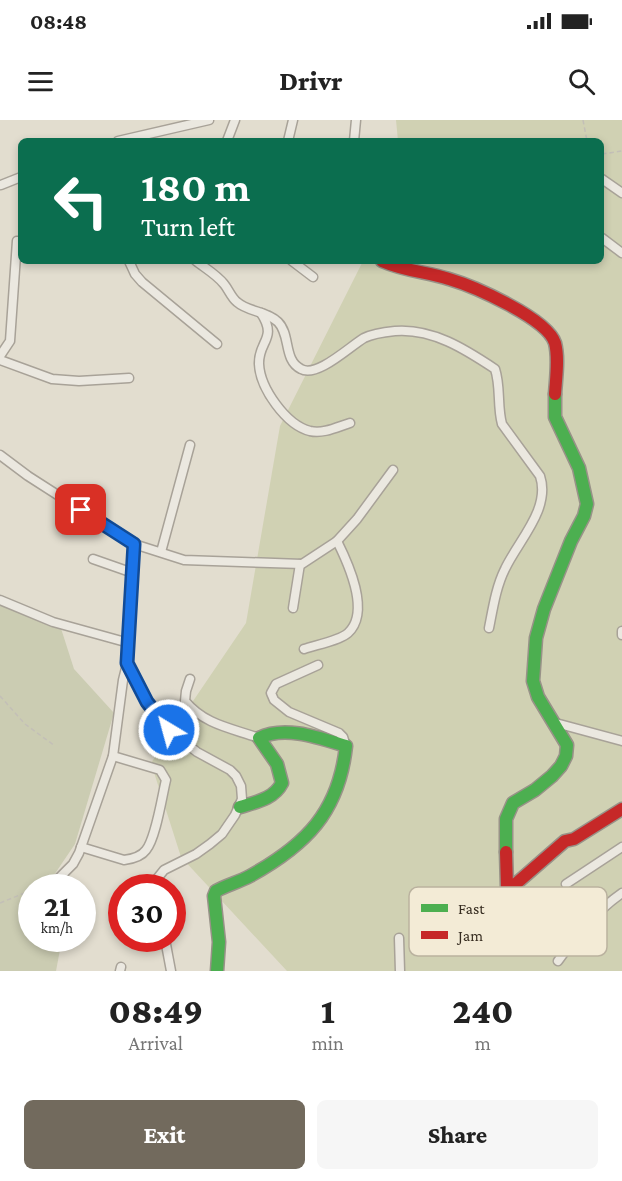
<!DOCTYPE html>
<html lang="en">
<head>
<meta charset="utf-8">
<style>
  :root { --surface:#fff; --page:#f6f6f6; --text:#222; --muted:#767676; --accent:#726a5d }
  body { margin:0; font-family:"Crimson Pro",serif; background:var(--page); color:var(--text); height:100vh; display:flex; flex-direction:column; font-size:22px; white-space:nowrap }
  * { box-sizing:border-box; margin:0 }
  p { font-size:20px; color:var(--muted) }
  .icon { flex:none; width:33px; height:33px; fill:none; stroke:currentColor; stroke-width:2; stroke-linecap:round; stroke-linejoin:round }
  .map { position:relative; height:851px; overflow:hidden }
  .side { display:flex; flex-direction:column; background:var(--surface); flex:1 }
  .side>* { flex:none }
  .banner { position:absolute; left:18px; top:18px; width:586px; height:126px; border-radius:9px; box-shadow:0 3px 9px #0003; background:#0b6e4f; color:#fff; overflow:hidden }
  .speed { position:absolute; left:18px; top:754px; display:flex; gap:12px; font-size:30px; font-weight:700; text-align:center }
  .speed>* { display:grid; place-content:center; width:78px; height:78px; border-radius:50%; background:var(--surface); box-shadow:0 3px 9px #0003; line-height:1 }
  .speed small { font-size:15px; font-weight:400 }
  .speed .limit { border:9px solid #d22; background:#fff; color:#111 }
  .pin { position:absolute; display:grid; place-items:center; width:51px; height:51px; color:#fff; margin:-26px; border-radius:12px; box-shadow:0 3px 9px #0006 }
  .me { position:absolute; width:66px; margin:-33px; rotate:323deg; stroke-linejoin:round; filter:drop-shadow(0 0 4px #0008) }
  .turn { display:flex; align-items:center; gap:21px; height:126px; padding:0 24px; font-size:27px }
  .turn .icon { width:78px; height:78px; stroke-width:2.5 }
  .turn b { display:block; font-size:42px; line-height:51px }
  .eta { display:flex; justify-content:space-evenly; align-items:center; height:102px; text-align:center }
  .eta b { font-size:36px; font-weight:800; line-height:42px }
  .cta { display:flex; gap:12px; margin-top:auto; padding:12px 24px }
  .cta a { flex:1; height:69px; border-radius:9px; background:var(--accent); color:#fff; font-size:24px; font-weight:800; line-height:69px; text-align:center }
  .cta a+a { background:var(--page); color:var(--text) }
  .status { display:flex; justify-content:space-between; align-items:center; height:42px; padding:0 30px; background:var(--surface); direction:ltr }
  .status svg { height:16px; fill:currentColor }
  header { display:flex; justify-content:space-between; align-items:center; height:78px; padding:0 24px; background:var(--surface); font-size:27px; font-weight:800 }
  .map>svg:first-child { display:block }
  .green { fill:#d0d1b3 }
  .cemetery { fill:#cbccb2 }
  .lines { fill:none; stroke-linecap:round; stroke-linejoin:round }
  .street-casing { stroke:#a8a298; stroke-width:11 }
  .fast-casing { stroke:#989288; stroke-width:15 }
  .jam-casing { stroke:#989288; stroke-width:15 }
  .path { stroke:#c3bfb7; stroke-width:1.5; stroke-dasharray:4.5 3; stroke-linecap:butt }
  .street { stroke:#ebe8e0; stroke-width:8 }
  .fast { stroke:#4caf50; stroke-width:12 }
  .jam { stroke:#c62828; stroke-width:12 }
  .route-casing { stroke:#114b97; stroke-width:15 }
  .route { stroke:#1a73e8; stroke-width:10 }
  .key { fill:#f3ebd6; stroke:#bab29f; stroke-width:1.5 }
  .key-label { font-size:16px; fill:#362c20 }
</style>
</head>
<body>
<div class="status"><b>08:48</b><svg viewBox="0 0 49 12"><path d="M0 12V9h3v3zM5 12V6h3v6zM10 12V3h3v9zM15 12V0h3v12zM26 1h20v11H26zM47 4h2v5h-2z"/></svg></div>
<header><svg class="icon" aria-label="menu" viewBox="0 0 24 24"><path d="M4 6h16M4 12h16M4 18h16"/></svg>Drivr<svg class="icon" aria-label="search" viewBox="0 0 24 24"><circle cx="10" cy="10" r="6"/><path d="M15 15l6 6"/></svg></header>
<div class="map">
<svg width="622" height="851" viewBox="0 0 622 851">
  <rect width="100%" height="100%" fill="#e2ddcf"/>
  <path class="green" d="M396 0H622V851H287L181 737 151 643 246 503 280 306 363 141H602V21H398Z"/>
  <path class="cemetery" d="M0 478 58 499 74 549 114 593 75 724 54 755 62 768H32V819H62L56 851H0Z"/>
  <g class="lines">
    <g class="street-casing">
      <g id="street">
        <path d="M118 21 209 0"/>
        <path d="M227 21 235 0"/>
        <path d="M288 21 293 0"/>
        <path d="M354 21 356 0"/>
        <path d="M602 59 622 73"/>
        <path d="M1 65 21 57"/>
        <path d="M602 118 622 133"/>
        <path d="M129 141 135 154 142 162 217 224"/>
        <path d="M196 141C205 148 217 155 224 164 229 170 231 177 237 182 248 192 267 191 278 202 291 215 283 240 301 249 317 258 349 227 364 218 372 214 385 212 395 211 432 208 465 229 495 249 501 267 497 286 502 304L540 356C551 389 518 421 505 449 496 467 493 488 489 508"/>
        <path d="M292 141 313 157"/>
        <path d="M261 193C278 219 258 221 259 244 260 268 286 305 310 311 324 314 337 307 350 303"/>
        <path d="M0 236 10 221 17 121"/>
        <path d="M0 240 52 259 79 261 129 258"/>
        <path d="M0 335 28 356 134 424 184 440 302 444 337 421 357 399 393 350"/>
        <path d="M134 424 127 544 147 582 169 610 197 632 230 650 236 656 241 666 242 679 235 695 222 714 210 724 196 734 164 750 156 760 153 768"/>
        <path d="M161 432 190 325"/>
        <path d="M93 439 133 453"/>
        <path d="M0 480 53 502 129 523"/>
        <path d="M293 488 300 444"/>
        <path d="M622 511V515"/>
        <path d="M304 529C315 525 339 521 348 513 371 492 348 443 337 421"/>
        <path d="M318 545 276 564 271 573 274 580 289 592 339 613 343 617 346 626"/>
        <path d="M190 559 186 571 185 581C205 605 231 608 259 618"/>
        <path d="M552 602 622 621"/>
        <path d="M81 727 124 740C132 739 141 737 146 730 156 718 162 676 166 660L160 650 113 636"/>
        <path d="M56 761 73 744 79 733 113 636 123 560 127 544"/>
        <path d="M566 764 622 727"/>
        <path d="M399 818 400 851"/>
        <path d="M165 819 171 851"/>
        <path d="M558 841C576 816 596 791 622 773"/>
        <path d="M120 851 121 847"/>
      </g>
    </g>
    <g class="fast-casing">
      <g id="fast">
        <path d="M506 732V699L513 683 535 670 552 656 561 646 566 636 567 625 538 577 533 561 536 518 544 489 571 421 584 396 587 384 579 348 555 297V274"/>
        <path d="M217 851 219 822 214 776 216 771C227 765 239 762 250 756 306 725 339 692 346 626 320 618 285 605 259 618L277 644 282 663C274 679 256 682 240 687"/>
      </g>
    </g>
    <g class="jam-casing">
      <g id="jam">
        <path d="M382 141C404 151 427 152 449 159 473 166 547 198 555 223 559 238 556 258 555 274"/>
        <path d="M506 732 507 767 511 768 565 721 574 719 622 689"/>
      </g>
    </g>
    <g class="path">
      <path d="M583 0 587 21"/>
      <path d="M602 34 622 31"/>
      <path d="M0 576 25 604 55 626"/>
      <path d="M38 768 49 763"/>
      <path d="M0 783 32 770"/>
    </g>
    <use href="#street" class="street"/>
    <use href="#fast" class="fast"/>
    <use href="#jam" class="jam"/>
  </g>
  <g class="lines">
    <g class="route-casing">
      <path id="route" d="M81 390 134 424 127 543 147 582 169 610"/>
    </g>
    <use href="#route" class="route"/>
  </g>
  <rect x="409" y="767" width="198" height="69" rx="9" class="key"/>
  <rect x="421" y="784" width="27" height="8" fill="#4caf50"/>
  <rect x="421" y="811" width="27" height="8" fill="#c62828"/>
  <g class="key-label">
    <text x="458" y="794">Fast</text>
    <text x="458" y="821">Jam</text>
  </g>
</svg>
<div class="speed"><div>21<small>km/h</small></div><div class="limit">30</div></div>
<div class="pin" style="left:81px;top:390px;background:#d93025"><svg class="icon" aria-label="arrive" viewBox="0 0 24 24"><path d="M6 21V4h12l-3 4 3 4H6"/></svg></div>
<svg class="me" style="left:169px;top:610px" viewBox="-20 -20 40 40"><circle r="17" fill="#1a73e8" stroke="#fff" stroke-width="3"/><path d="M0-11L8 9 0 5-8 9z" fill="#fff"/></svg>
<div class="banner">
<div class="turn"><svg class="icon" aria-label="left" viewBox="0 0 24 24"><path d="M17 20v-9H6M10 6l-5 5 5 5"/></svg><div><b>180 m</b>Turn left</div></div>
</div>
</div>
<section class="side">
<div class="eta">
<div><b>08:49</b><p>Arrival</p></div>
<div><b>1</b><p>min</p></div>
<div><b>240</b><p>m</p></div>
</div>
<div class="cta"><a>Exit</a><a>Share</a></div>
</section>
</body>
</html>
